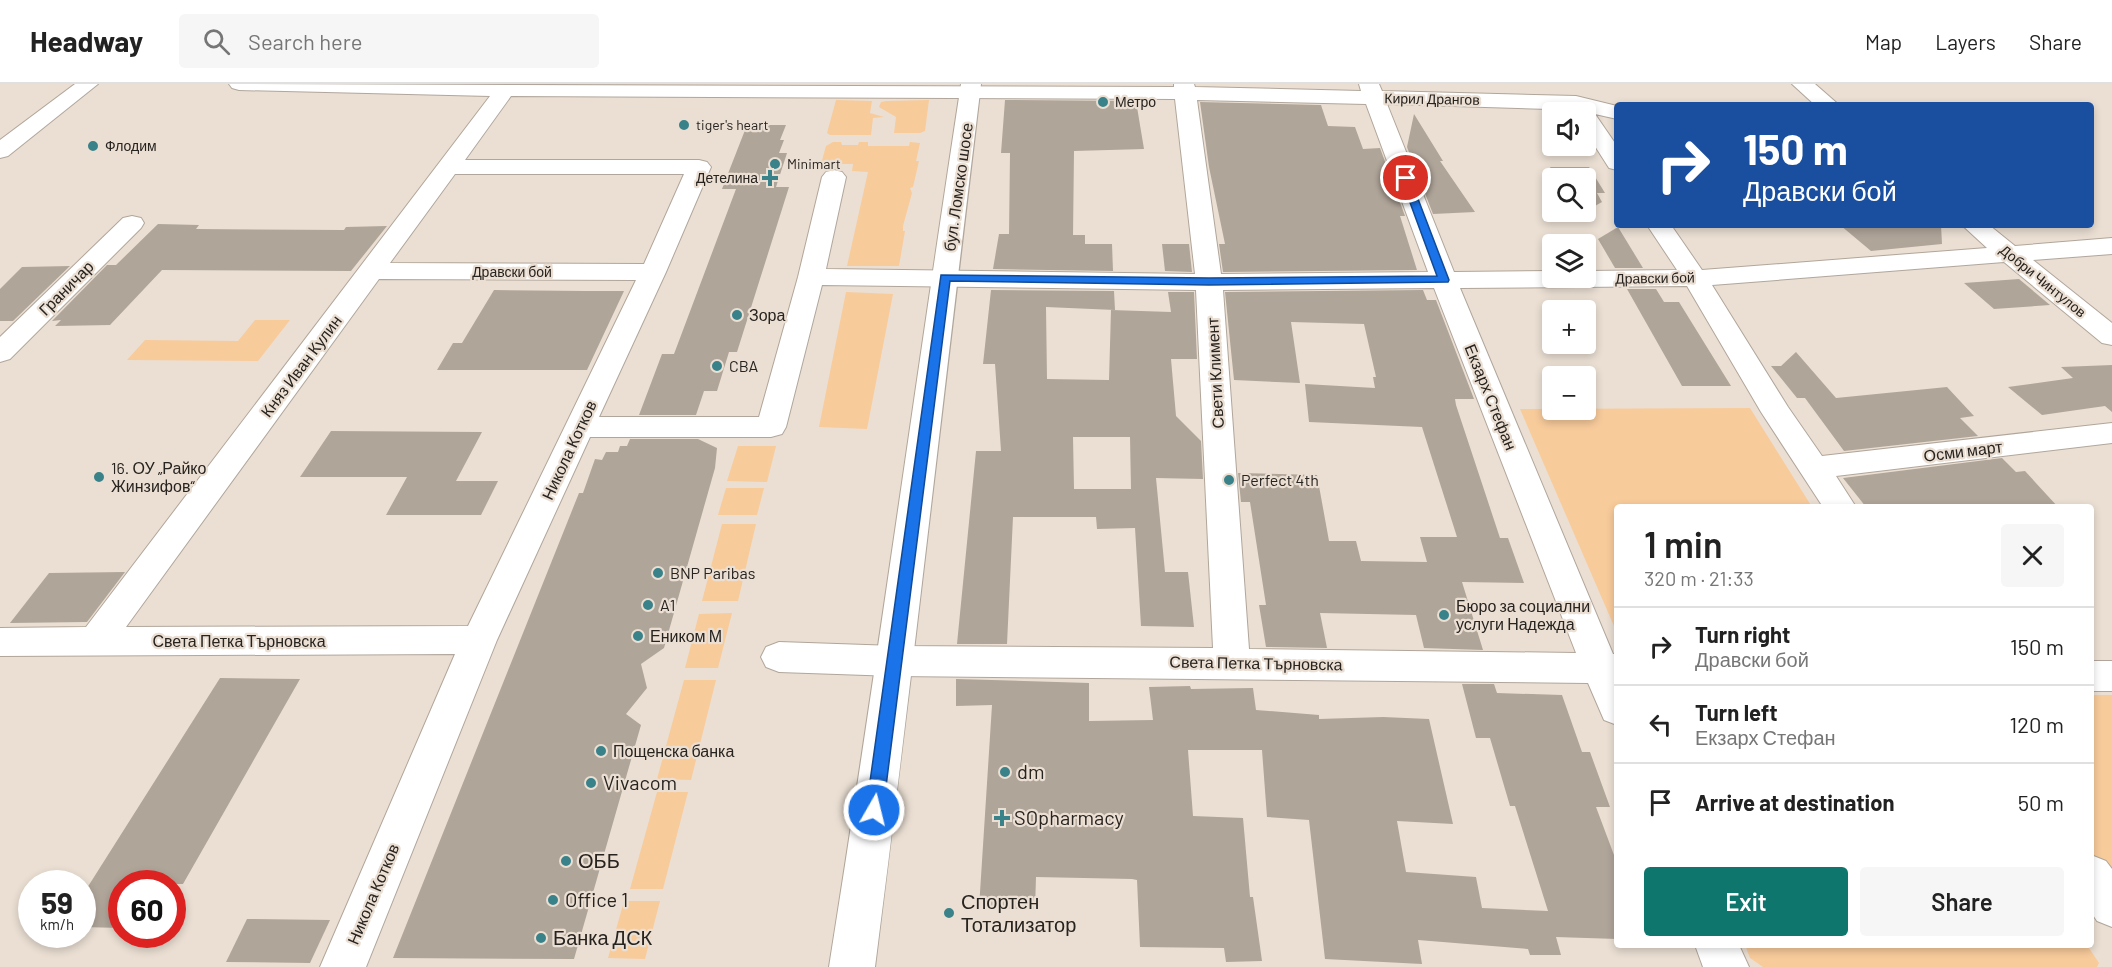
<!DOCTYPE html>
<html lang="en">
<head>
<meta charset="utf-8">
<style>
  :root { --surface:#fff; --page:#f6f6f6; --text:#222; --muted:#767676; --line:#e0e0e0; --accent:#0f766e }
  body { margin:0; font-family:Barlow,sans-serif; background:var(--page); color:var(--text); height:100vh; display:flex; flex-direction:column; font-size:22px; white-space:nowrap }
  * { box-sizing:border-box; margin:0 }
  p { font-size:20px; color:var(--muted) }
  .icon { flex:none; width:33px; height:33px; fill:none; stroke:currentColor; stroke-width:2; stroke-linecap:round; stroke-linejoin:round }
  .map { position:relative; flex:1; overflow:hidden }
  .panel { position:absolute; left:1614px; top:420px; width:480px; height:444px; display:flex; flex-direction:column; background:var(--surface); border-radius:6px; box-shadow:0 3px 9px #0003 }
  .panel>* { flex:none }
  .banner { position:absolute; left:1614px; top:18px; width:480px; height:126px; border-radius:6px; box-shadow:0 3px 9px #0003; background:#1a4fa0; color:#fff; overflow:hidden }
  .buttons { position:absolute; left:1542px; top:18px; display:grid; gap:12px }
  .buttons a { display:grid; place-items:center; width:54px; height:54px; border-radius:6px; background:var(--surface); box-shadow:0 3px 9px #0003; font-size:30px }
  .speed { position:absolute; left:18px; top:786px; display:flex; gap:12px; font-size:30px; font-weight:700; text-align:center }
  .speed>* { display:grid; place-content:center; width:78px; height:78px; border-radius:50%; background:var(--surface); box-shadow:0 3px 9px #0003; line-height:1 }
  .speed small { font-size:15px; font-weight:400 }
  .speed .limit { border:9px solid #d22; background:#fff; color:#111 }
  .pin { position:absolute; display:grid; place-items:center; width:51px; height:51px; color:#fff; margin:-26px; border:3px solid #fff; border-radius:50%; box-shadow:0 2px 6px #0007 }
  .me { position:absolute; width:66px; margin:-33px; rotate:8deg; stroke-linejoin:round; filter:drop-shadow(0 0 4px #0008) }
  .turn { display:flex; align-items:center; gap:21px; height:126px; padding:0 30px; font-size:27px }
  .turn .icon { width:78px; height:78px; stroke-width:2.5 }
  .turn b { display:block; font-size:42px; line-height:51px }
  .round { display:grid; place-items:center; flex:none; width:63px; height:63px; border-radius:6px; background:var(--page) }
  .head { display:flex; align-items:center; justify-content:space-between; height:102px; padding:0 30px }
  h1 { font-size:36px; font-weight:600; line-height:45px }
  .cta { display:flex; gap:12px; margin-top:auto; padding:12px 30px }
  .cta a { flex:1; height:69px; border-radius:6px; background:var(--accent); color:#fff; font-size:24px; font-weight:600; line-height:69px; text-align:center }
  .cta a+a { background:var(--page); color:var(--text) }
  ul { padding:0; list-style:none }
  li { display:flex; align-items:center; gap:18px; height:78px; padding:0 30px; border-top:2px solid var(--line) }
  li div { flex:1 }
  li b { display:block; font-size:22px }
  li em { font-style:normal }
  header { display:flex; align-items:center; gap:36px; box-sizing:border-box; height:84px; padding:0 30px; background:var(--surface); border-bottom:2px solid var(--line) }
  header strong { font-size:28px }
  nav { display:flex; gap:33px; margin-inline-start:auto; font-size:21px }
  .search { width:420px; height:54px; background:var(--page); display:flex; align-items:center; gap:15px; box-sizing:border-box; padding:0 21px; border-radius:6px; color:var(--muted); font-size:22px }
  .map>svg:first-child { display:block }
  .green { fill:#f8cb9b }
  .building { fill:#b0a599; fill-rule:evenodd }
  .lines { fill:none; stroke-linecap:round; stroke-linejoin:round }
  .minor-casing { stroke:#b1a69b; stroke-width:2 }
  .major-casing { stroke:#b1a69b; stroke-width:2 }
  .minor { fill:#fff; fill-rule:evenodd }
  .major { fill:#fff; fill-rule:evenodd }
  .route { fill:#1a73e8; stroke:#114b97; stroke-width:1.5 }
  .poi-dot { fill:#3a8289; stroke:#ebdfd3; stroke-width:2 }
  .labels { text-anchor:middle; stroke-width:4.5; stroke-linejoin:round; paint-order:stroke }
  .far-street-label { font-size:14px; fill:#27231f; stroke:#ebdfd3 }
  .far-poi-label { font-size:14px; fill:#27231f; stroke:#ebdfd3; text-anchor:start }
  .street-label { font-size:16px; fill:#27231f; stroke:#ebdfd3 }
  .poi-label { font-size:16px; fill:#27231f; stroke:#ebdfd3; text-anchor:start }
  .near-poi-label { font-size:20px; fill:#27231f; stroke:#ebdfd3; text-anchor:start }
</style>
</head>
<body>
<header>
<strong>Headway</strong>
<div class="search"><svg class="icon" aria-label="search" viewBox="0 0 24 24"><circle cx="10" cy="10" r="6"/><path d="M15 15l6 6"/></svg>Search here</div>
<nav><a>Map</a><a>Layers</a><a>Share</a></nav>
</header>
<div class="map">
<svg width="2112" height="883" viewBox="0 0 2112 883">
  <rect width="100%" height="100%" fill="#ebdfd3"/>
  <g class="green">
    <path d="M836 16 872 17 870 29 884 33 873 34 871 51H830L827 49Z"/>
    <path d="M929 16 925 47 920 49H894L896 33 879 23 881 18 886 17Z"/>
    <path d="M833 58H841L842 61H858L859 58H868V62H909L910 58 920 59 916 77H919L913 103 910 104 912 109 903 142V147H905L899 182H847L868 88 852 87 853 80H821L826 62Z"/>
    <path d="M846 208 893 210 867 345 819 343Z"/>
    <path d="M255 236H290L258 277 127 276 145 256 238 257Z"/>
    <path d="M1750 324 1812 423H1617V549L1520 325Z"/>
    <path d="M738 362H776L767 398 727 397Z"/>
    <path d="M726 404H764L757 431H718Z"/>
    <path d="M722 440H756L738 517H702Z"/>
    <path d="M732 529 718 584H685L699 530Z"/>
    <path d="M684 596H716L691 696 657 695Z"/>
    <path d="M2091 611H2112V802L2091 770Z"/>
    <path d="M657 708H688L663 805H630Z"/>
    <path d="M624 817H660L645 875 608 874Z"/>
    <path d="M1745 861H2087L2099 879 2097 883H1763L1750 874Z"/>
  </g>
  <g class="building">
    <path d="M1005 16 1136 17 1144 65 1074 67 1073 151H1085V160H1112L1113 187 993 185 999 150H1009L1010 69H1001Z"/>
    <path d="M1200 18 1321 21 1328 42 1355 43 1363 65 1380 64 1405 132H1400L1417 186 1223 188 1219 160H1225L1209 83Z"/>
    <path d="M1414 30 1443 77H1440L1475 128 1433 130 1407 63Z"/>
    <path d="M747 41H786L780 56H784L779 69H787L776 103H789L737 268H729L717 307H704L696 331H639L662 270H674L736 105H722Z"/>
    <path d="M1550 83H1589L1605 109H1597L1602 118 1586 127V94H1557Z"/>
    <path d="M158 140 199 141 196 145 344 146 346 143 387 142 351 187 162 186 110 241 55 242 61 236 52 237 107 181H116Z"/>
    <path d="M1840 141H1941L1942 160 1871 167Z"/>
    <path d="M1618 143 1643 184H1615L1598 155Z"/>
    <path d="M1162 160H1189L1192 188 1165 187Z"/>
    <path d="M70 182 13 237H0V205L22 183Z"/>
    <path d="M2019 195 2050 221 1994 225 1964 199Z"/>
    <path d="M1627 205H1656L1664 218H1679L1731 302H1682Z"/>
    <path d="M494 206 586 207H624L587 286H437L453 259H462Z"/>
    <path d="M991 206 1114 207 1115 226 1046 223 1047 295 1109 296 1111 226 1171 228 1168 208H1194L1197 275H1171L1176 332 1201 357 1203 395 1156 394 1165 488H1188L1194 543 1141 542 1135 444 1097 445 1096 433H1013L1007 560H957L976 367H1001L995 280H983ZM1073 353H1130L1131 405H1074Z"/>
    <path d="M1423 206 1427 216H1436L1474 315H1455L1456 321 1500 454H1508L1524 499 1462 498 1483 566 1424 564 1416 531 1320 529 1327 564 1266 563 1259 521H1266L1250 418H1241L1238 389 1317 391 1329 457H1356L1361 477 1427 478 1420 453H1457L1422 343 1309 338 1305 300 1375 304 1373 293H1376L1364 240 1291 238 1300 299 1234 296 1225 208Z"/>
    <path d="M1796 268 1836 314 1947 303 1974 332 1960 334 1978 352 1844 367 1805 314H1797L1771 282H1781Z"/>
    <path d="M2112 281V328L2105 322 2042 331 2008 303 2073 294 2061 283Z"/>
    <path d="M331 347 482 348 456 397H498L481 431H386L407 393H300Z"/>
    <path d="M630 355H698L717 364 715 384 664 564 641 580 647 604 626 630 641 641 574 875 393 874 579 409H583L595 375 602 376 606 368H618L620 362H627Z"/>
    <path d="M2002 374 2016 388 2025 387 2058 423H1866L1843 394Z"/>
    <path d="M125 488 87 538 10 539 49 489Z"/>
    <path d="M220 594 300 595 183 800H122V844L82 843V812Z"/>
    <path d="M956 595 1089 599V637L1153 636 1149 603 1190 602 1191 605 1253 604 1256 626 1319 631V635L1383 633 1429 635 1453 740 1397 737 1406 788 1476 793 1482 824 1548 827 1515 722H1510L1490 654H1476L1462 600H1494L1497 609 1562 611 1582 668H1590L1610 723H1596L1617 779V855L1556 853 1561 871H1530L1528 865 1418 856 1422 880 1325 875 1309 736 1267 733 1262 666H1188L1193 732 1243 734 1250 813H1253L1262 877 1226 878 1224 864 1140 863 1137 796 1132 795 1036 793 1035 825 979 824 992 621 956 622Z"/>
    <path d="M247 835 330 836 310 879 226 878Z"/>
  </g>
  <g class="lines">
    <g class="minor-casing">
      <g id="minor">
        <path d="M75 0H98L8 72 0 74V56Z"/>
        <path d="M229 0 1174 3V0H1194L1195 3 1361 7 1359 0H1379L1382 7 1576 12 1617 22V35L1595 30 1617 62V86L1609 84 1586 48V28H1578L1583 26 1387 20 1454 188 1552 187V194H1586V187L1677 186 1647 141H1671L1702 186 1987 164 1962 141H1989L2015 162 2112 154V170L2033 176 2112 239V261L2102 259 2004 178 1712 201 1788 323 1822 372 2112 339V359L1836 392 1856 423H1823L1761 328 1687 202 1460 204 1613 570H1617V641L1604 636 1588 599 895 592 779 588 766 583 761 573 766 563 779 558 895 562 1213 564 1196 206 822 201 786 343 782 350 771 353H590L497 556 366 883H320L455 570 0 572V544L86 543 490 12 239 6 232 4ZM511 12 1175 15 1195 190 826 185 846 93 842 88 834 86 826 88 822 93 798 193 759 333H599L666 188 711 83 707 78 699 76H465ZM1197 16 1366 20 1428 188 1221 190ZM455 90H684L644 180 390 179ZM379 195 636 196 468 542 126 543ZM1434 204 1576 569 1249 565 1223 206Z"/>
        <path d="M1792 0H1815L1839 21H1815Z"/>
        <path d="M132 132 141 134 144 139 141 144 10 275 0 278V253L123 134Z"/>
        <rect x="2091" y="577" width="21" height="30"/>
        <path d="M2091 771 2106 777 2112 785V843L2097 837 2091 828Z"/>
        <path d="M1695 861H1739L1749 883H1703Z"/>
      </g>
    </g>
    <g class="major-casing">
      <path id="major" d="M961 0H981C945 294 913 589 875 883H829C876 589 916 294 961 0Z"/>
    </g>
    <use href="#minor" class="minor"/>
    <use href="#major" class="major"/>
  </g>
  <path class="route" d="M1406 91 1410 94 1449 196 1448 198 1209 201 950 197 883 726 880 731 874 734 869 731 866 726 941 191 1209 194 1437 192 1401 94Z"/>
  <g class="poi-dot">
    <circle cx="1103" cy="18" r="6"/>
    <circle cx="684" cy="41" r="6"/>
    <circle cx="93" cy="62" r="6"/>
    <circle cx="775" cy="80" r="6"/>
    <path d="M767 85h6v6h6v6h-6v6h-6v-6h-6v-6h6z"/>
    <circle cx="737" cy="231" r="6"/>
    <circle cx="717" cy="282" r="6"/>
    <circle cx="99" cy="393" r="6"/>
    <circle cx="1229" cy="396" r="6"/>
    <circle cx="658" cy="489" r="6"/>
    <circle cx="648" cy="521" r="6"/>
    <circle cx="1444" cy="531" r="6"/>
    <circle cx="638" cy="552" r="6"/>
    <circle cx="601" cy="667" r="6"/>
    <circle cx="1005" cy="688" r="6"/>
    <circle cx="591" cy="699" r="6"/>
    <path d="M999 725h6v6h6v6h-6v6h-6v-6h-6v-6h6z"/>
    <circle cx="566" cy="777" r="6"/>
    <circle cx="553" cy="816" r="6"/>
    <circle cx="949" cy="829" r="6"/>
    <circle cx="541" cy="854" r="6"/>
  </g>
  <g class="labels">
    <g class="far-street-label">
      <text transform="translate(1432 15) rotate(1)" y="5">Кирил Дрангов</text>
      <text x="512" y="193">Дравски бой</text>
      <text transform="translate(1655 194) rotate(-1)" y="5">Дравски бой</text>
      <text transform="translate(2043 197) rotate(39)" y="5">Добри Чинтулов</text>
    </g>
    <g class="far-poi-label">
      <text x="1115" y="23">Метро</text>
      <text x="696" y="46">tiger's heart</text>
      <text x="105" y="67">Флодим</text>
      <text x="787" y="85">Minimart</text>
      <text x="758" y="99" text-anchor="end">Детелина</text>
    </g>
    <g class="street-label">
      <text transform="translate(958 103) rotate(-82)" y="6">бул. Ломско шосе</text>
      <text transform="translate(66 204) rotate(-45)" y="6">Граничар</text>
      <text transform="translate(301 282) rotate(-53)" y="6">Княз Иван Кулин</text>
      <text transform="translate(1215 289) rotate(-93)" y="6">Свети Климент</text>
      <text transform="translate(1491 313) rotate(68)" y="6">Екзарх Стефан</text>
      <text transform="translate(569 366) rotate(-65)" y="6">Никола Котков</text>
      <text transform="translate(1963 367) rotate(-7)" y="6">Осми март</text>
      <text x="239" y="563">Света Петка Търновска</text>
      <text transform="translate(1256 579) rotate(1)" y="6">Света Петка Търновска</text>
      <text transform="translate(373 810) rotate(-67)" y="6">Никола Котков</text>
    </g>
    <g class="poi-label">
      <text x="749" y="237">Зора</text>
      <text x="729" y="288">CBA</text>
      <text x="111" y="390">16. ОУ „Райко<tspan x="111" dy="18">Жинзифов“</tspan></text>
      <text x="1241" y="402">Perfect 4th</text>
      <text x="670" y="495">BNP Paribas</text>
      <text x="660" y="527">A1</text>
      <text x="1456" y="528">Бюро за социални<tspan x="1456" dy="18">услуги Надежда</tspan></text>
      <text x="650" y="558">Еником М</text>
      <text x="613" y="673">Пощенска банка</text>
    </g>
    <g class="near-poi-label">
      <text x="1017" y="695">dm</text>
      <text x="603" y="706">Vivacom</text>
      <text x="1014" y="741">SOpharmacy</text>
      <text x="578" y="784">ОББ</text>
      <text x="565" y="823">Office 1</text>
      <text x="961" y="825">Спортен<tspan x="961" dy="23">Тотализатор</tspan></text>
      <text x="553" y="861">Банка ДСК</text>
    </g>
  </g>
</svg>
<div class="buttons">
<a><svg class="icon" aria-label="sound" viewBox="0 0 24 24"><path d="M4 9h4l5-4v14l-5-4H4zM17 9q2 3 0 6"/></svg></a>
<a><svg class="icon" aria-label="search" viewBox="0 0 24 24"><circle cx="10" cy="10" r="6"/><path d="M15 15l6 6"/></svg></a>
<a><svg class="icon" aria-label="layers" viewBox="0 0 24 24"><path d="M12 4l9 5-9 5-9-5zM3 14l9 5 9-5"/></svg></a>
<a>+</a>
<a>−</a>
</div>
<div class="speed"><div>59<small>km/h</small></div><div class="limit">60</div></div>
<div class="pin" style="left:1406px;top:94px;background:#d93025"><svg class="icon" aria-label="arrive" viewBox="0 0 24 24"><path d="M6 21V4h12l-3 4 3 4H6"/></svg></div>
<svg class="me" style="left:874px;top:726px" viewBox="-20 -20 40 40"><circle r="17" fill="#1a73e8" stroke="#fff" stroke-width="3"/><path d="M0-11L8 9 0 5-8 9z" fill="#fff"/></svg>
<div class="banner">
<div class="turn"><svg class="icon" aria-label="right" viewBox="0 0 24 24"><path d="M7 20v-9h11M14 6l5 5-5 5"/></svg><div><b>150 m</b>Дравски бой</div></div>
</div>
<section class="panel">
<div class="head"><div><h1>1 min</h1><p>320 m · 21:33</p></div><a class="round"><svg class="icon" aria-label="close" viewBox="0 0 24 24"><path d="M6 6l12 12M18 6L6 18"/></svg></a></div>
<ul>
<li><svg class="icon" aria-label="right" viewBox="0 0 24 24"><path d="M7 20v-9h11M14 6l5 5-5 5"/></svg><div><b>Turn right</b><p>Дравски бой</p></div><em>150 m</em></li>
<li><svg class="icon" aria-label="left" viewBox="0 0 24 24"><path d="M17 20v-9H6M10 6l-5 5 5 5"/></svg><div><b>Turn left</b><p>Екзарх Стефан</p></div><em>120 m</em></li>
<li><svg class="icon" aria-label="arrive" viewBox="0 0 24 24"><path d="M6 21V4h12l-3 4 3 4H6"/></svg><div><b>Arrive at destination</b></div><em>50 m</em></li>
</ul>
<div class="cta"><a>Exit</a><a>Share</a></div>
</section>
</div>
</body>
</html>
